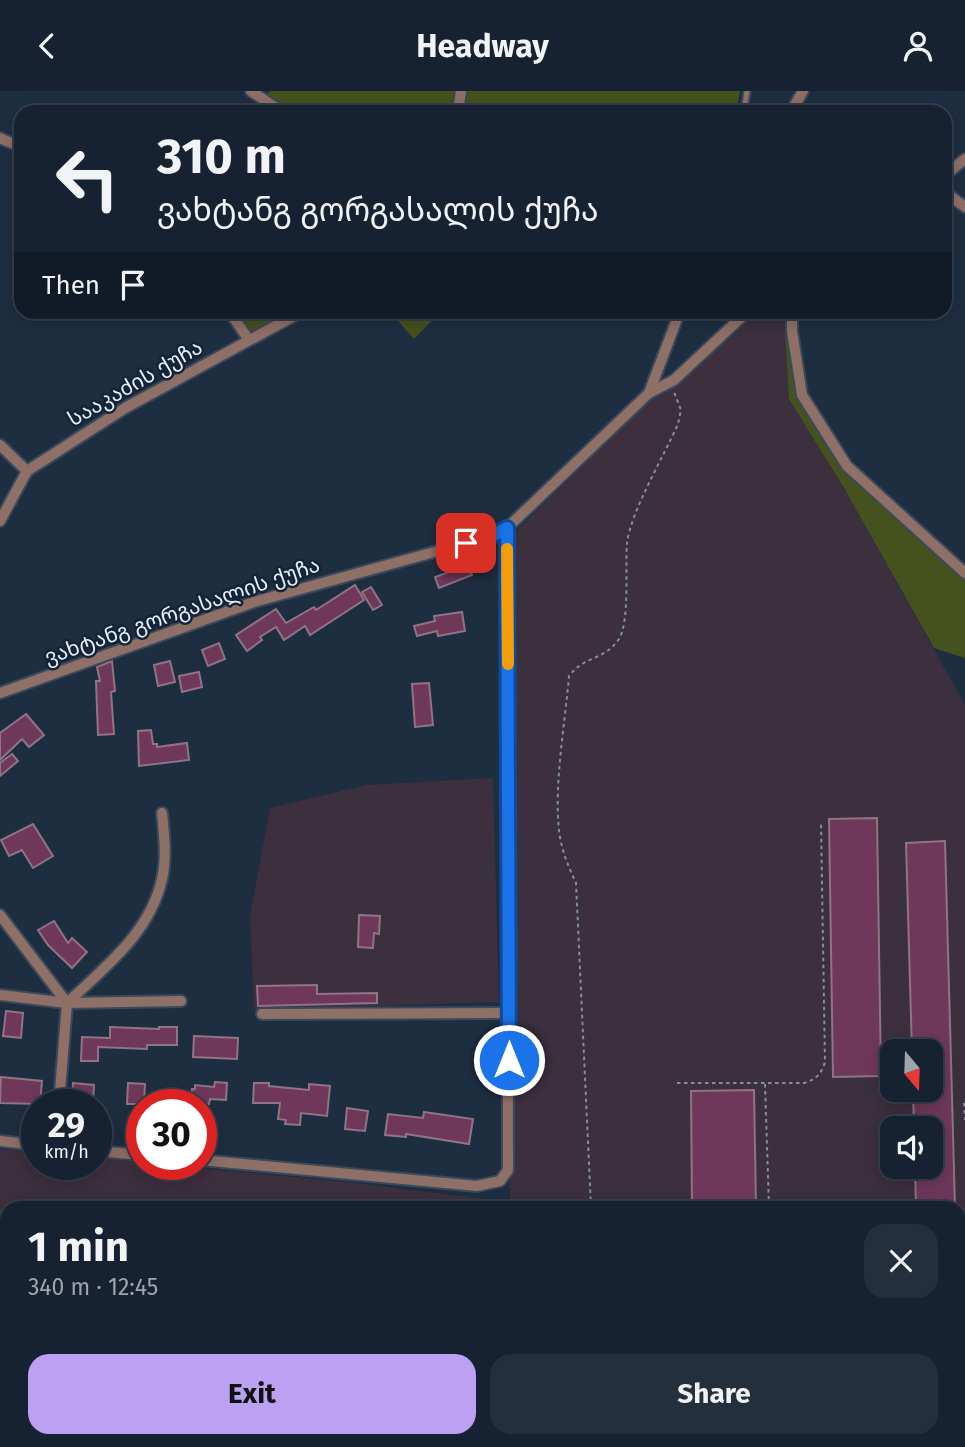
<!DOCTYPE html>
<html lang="en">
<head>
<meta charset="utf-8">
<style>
  :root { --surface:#162231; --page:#232f3d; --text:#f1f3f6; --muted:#9ea4ab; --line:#353f4d; --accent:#bca0f2 }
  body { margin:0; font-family:"Fira Sans","Noto Sans Georgian",sans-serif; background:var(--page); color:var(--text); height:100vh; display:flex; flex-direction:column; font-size:26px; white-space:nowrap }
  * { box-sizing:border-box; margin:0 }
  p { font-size:23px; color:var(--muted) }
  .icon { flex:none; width:38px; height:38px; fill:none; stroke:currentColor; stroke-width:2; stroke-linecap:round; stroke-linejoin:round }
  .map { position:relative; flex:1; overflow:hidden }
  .drawer { position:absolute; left:0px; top:1110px; width:966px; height:247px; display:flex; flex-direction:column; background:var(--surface); border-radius:21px 21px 0 0; box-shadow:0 4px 18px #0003,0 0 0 2px var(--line) }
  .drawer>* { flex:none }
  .guide { position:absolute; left:14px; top:14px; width:938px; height:214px; border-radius:21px; box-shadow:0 4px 18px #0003,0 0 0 2px var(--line); background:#162231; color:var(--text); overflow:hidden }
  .needle { width:46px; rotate:161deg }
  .fabs { position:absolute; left:880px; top:948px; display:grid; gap:14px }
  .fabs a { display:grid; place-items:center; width:63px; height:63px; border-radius:14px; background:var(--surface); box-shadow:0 4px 18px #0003,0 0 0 2px var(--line); font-size:35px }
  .speed { position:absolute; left:21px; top:998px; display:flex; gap:14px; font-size:35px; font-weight:700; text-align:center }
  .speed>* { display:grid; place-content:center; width:91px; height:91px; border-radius:50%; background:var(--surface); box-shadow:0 4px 18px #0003,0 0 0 2px var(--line); line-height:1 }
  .speed small { font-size:18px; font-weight:400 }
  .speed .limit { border:10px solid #d22; background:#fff; color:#111 }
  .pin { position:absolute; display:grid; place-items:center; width:60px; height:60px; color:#fff; margin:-30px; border-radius:14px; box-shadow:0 4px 10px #0006 }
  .me { position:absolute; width:77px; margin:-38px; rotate:0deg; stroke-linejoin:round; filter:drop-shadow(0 0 5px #0008) }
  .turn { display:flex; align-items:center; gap:24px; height:147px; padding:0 28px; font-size:32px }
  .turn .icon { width:91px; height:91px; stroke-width:2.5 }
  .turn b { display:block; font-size:49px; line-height:60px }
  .then { display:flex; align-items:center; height:66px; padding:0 28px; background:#0003; gap:14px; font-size:26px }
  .round { display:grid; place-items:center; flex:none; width:74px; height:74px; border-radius:21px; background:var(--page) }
  .head { display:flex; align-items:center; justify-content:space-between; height:119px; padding:0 28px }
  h1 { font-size:42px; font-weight:700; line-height:52px }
  .primary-button { display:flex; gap:14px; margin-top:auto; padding:14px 28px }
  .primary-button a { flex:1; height:80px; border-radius:21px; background:var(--accent); color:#111; font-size:28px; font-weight:700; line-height:80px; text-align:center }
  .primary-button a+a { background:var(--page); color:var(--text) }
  header { display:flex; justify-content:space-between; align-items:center; height:91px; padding:0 28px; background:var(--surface); font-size:32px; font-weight:700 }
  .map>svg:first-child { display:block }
  .industrial { fill:#3c2f3e; fill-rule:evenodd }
  .green { fill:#45521e }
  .building { fill:#6f385b; stroke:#8f7483; stroke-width:2 }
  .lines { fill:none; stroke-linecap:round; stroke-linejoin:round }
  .lane-casing { stroke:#3a495b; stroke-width:9 }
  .street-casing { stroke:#3a495b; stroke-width:14 }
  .path { stroke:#8390a0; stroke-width:2; stroke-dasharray:3.5 3.5; stroke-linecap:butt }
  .lane { stroke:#8e7067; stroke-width:5 }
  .street { stroke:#8e7067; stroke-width:10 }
  .route-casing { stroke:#114b97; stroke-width:18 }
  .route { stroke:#1a73e8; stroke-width:12 }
  .slow { stroke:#f59e0b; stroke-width:12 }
  .labels { text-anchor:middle; stroke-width:5; stroke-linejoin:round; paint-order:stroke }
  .street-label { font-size:21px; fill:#e6f0fd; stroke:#142436 }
</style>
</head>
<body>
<header><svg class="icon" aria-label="back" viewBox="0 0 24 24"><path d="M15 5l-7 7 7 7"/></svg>Headway<svg class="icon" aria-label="person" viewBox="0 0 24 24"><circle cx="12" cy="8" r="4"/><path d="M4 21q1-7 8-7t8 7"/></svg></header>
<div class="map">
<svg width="965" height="1356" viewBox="0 0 965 1356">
  <rect width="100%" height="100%" fill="#1e2e41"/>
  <g class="industrial">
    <path d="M757 221H786L785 242 789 308 844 397 965 614V1356H0V1058L37 1061V1073H96V1067L354 1092 510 1111 512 444 650 309 672 297ZM892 961H931V999H892ZM892 1038H931V1076H892ZM7 1116H959V1349H7Z"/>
    <path d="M493 687 499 911 254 919 250 825 270 717 367 694Z"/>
  </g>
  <g class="green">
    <path d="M270 0H740L736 21H282L263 8Z"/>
    <path d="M229 221H303L249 249Z"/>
    <path d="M390 221H440L414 248Z"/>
    <path d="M792 240 802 304 847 375 965 482V567L934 557 844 397 789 308 785 242Z"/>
  </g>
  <g class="building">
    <path d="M465 467 472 484 439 497 435 486 449 481 447 474Z"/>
    <path d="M355 494 364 509 310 544 305 535 284 549 276 536 260 546 262 549 247 560 236 544 276 518 286 532 314 516 316 519Z"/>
    <path d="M371 496 382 514 373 519 362 501Z"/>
    <path d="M462 521 465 540 438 545 437 540 417 545 414 535 435 530 434 525Z"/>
    <path d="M219 552 225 568 208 575 202 559Z"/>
    <path d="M112 570 115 600 111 601 114 643 98 644 96 590H100L97 576Z"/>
    <path d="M170 570 175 591 158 595 154 574Z"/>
    <path d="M199 581 202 596 182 601 179 585Z"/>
    <path d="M429 592 433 634 415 636 412 593Z"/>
    <path d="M26 623 44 644 29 656 22 648 0 669V642Z"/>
    <path d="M151 639 153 653H157V656L187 652 189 669 139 675 138 640Z"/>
    <path d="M12 663 18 670 0 685V672Z"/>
    <path d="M877 727 881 985 833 986 829 728Z"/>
    <path d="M33 733 53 765 33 777 22 759 9 765 1 749Z"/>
    <path d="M945 750 955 1116H916L915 1076H931V1038H914L913 999H931V961H912L906 752Z"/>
    <path d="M359 824 380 825 379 843 374 842 373 857 358 856Z"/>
    <path d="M54 830 68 852 72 847 87 861 72 877 48 854 38 839Z"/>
    <path d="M317 894V903L377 902V912L258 915 257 895Z"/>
    <path d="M6 920 23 922 21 947 3 945Z"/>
    <path d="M110 936 159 938V936H177V954H147V958L98 956V970H81L82 946 110 947Z"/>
    <path d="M194 945 238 947 237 968 193 966Z"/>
    <path d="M1 986 42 990 40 1013 0 1012Z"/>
    <path d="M215 991 227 992 226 1009 210 1008 209 1013H194V1008H191L192 998H195V994L214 996Z"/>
    <path d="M73 992 94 994 93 1013 72 1012Z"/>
    <path d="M128 992 145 993 144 1013H127Z"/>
    <path d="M254 992H269V995L309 999V993L330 995 327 1025 301 1022 300 1034 285 1033 286 1029 278 1028 280 1012H253Z"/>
    <path d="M754 999 756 1116H692L691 1000Z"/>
    <path d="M347 1017 368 1020 365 1040 345 1038Z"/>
    <path d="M424 1021 473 1028 469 1053 406 1043V1046L385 1044 388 1023 423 1027Z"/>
  </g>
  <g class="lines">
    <g class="lane-casing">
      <g id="lane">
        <path d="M744 21 747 0"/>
        <path d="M246 1356 247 1349"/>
        <path d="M275 1356 276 1349"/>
      </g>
    </g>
    <g class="street-casing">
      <g id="street">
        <path d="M251 0 282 21"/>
        <path d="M458 21 461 0"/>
        <path d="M791 21 803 0"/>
        <path d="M0 47 21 56"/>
        <path d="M945 84 965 68"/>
        <path d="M945 101 965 116"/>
        <path d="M229 220 249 249"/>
        <path d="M792 220V240L802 304 847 375 965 482"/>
        <path d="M649 302 674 289 748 220"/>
        <path d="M0 354 27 380 0 430"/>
        <path d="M27 380 125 317 303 220"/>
        <path d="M0 602 254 511 492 445 507 437 649 302 680 220"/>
        <path d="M0 824 67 912"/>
        <path d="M0 904 67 912 181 910"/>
        <path d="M67 912C105 876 150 842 162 788 167 766 164 743 162 722"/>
        <path d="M262 923 509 922"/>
        <path d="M59 1013 67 912"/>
        <path d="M0 1050 37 1054"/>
        <path d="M96 1060 142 1064"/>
        <path d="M201 1069 477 1095 500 1090 508 1079 507 437"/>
      </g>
    </g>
    <g class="path">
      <path d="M677 992H804C816 988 821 984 825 971L821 732"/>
      <path d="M765 993 769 1116"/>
      <path d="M964 1012 965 1029"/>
      <path d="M591 1116 576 792C568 775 561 758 559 739 554 692 565 633 569 585 585 564 604 570 619 548 630 530 625 475 627 452 631 420 664 365 678 333L681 319 674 301"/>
      <path d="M606 1349 610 1356"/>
      <path d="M729 1349 738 1356"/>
      <path d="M581 1356 592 1349"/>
    </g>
    <use href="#lane" class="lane"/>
    <use href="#street" class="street"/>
  </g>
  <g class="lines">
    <g class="route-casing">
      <path id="route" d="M466 452 492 445 507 437 509 969"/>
    </g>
    <use href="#route" class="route"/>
    <path class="slow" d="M507 458 508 573"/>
  </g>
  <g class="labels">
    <g class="street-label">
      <text transform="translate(135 292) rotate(-30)" y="7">სააკაძის ქუჩა</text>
      <text transform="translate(182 520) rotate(-19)" y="7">ვახტანგ გორგასალის ქუჩა</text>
    </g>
  </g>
</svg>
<div class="fabs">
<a><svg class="needle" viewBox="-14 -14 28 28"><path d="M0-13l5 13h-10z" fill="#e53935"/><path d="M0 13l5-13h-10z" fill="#9ea4ab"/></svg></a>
<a><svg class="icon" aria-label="sound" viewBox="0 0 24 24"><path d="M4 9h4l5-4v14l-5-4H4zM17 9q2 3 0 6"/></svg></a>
</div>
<div class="speed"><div>29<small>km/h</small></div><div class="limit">30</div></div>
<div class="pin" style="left:466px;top:452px;background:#d93025"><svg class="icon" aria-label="arrive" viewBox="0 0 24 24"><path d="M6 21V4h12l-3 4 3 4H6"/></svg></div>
<svg class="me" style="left:509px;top:969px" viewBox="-20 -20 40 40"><circle r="17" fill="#1a73e8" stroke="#fff" stroke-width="3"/><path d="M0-11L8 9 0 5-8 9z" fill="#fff"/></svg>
<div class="guide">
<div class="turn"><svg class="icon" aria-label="left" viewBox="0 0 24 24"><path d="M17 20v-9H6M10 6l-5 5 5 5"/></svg><div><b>310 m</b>ვახტანგ გორგასალის ქუჩა</div></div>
<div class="then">Then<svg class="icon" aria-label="arrive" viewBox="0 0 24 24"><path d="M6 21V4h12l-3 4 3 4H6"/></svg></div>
</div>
<section class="drawer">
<div class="head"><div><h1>1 min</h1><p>340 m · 12:45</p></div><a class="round"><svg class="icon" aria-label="close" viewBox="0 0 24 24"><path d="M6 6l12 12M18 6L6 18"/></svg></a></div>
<div class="primary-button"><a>Exit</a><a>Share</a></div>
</section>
</div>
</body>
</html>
